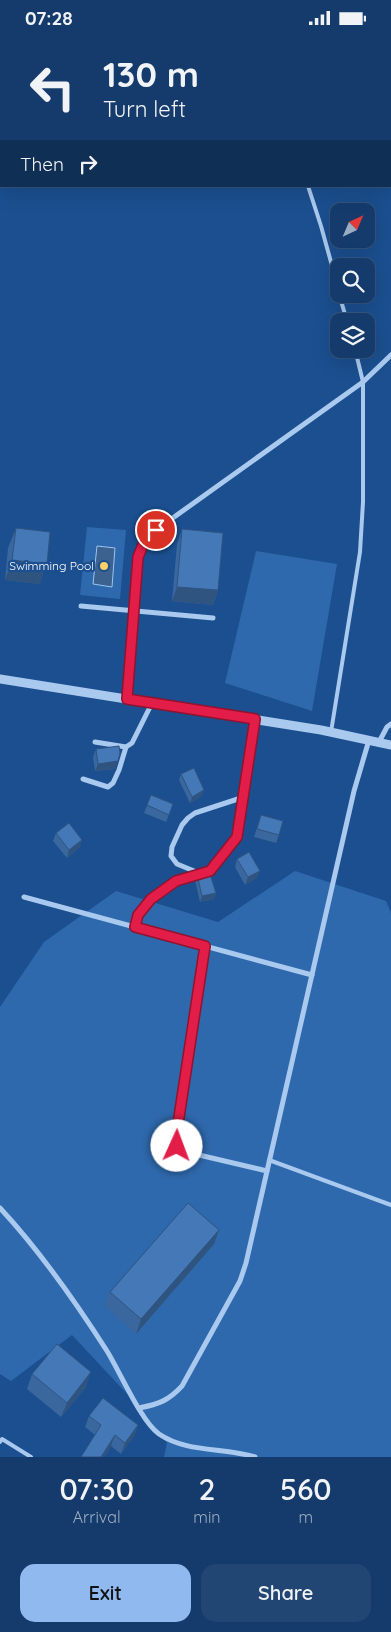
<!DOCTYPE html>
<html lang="en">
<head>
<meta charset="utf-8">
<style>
  :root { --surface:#143b6b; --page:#214673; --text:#f1f3f6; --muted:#9dadc1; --line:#33557e; --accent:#90b9f0 }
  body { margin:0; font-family:Quicksand,sans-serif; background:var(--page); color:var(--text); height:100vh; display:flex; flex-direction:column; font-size:19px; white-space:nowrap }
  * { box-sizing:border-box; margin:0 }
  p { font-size:16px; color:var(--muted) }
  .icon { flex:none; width:28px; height:28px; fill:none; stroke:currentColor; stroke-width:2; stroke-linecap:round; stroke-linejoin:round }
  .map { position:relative; height:1422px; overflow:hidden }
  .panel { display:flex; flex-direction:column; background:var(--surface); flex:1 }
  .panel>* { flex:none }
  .top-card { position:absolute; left:0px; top:0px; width:391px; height:152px; box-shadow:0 5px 20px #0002,0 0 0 1px var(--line); background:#143b6b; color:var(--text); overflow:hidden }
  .needle { width:32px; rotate:44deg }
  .controls { position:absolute; left:330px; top:168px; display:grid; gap:10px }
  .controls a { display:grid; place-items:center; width:45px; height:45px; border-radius:10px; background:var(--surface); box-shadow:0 5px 20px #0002,0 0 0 1px var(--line); font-size:25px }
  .pin { position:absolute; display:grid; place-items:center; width:42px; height:42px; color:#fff; margin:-21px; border:2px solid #fff; border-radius:50%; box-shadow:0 1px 5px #0007 }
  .me { position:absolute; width:55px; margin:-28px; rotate:2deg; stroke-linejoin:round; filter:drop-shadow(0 0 4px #0008) }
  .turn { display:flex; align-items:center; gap:18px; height:105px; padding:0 20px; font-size:22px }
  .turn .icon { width:65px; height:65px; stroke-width:2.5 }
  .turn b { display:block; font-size:35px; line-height:42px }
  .then { display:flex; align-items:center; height:48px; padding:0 20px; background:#0003; gap:10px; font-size:19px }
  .eta { display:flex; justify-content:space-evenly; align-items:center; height:85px; text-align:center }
  .eta b { font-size:30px; font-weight:600; line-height:35px }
  .cta { display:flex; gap:10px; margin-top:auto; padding:10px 20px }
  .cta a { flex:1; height:58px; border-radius:15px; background:var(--accent); color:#111; font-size:20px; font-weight:600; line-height:58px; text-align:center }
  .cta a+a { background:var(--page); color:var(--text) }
  .status { display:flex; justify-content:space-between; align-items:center; height:35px; padding:0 25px; background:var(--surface); direction:ltr }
  .status svg { height:14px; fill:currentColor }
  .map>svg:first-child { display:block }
  .green { fill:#2e69ad }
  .water { fill:#3c6290; stroke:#9cc4f0 }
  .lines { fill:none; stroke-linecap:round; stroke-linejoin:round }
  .service { stroke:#a9c9ee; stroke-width:4 }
  .minor { stroke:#a9c9ee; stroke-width:5 }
  .tertiary { stroke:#a9c9ee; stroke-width:9 }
  .wall { fill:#3a679d }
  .shaded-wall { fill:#305480 }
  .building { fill:#4478b7; stroke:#305480 }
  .route-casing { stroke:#92132f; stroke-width:12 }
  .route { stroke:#e11d48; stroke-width:9 }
  .poi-dot { fill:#ffd166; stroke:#1b4f8f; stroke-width:2 }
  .labels { text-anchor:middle; stroke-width:4.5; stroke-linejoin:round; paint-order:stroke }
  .poi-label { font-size:12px; fill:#fff; stroke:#1b4f8f; text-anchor:end }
</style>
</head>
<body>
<div class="status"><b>07:28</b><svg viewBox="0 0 49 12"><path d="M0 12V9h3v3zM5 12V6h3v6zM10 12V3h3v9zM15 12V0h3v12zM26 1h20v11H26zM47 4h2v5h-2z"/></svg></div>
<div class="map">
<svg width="391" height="1422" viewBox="0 0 391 1422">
  <rect width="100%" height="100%" fill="#1b4f8f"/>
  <g class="green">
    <path d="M87 492 126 495 120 564 80 560Z"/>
    <path d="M256 516 337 529 312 676 225 648Z"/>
    <path d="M295 836 386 866 391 878V1422H164L167 1408 129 1361 72 1300 11 1346 0 1339V972L44 907 116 856 218 887Z"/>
  </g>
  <path class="water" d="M97 511 115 513 112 552 93 549Z"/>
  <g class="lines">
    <g class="service">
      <path d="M258 0V1"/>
      <path d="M308 151 321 191 339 256"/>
      <path d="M339 259 347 286"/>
      <path d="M331 697 360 517 363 467V347L355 314"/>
      <path d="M269 1125 391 1170"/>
      <path d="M0 1407 2 1404 31 1422"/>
    </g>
    <g class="minor">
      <path d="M81 571 213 583"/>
      <path d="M127 664 138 522 145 505 156 495 363 347 391 320"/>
      <path d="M95 707 126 712"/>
      <path d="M379 707 387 692 391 689"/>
      <path d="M83 744 108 752 113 748 119 735 126 712 132 708 152 668"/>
      <path d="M244 762 195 778 188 783 182 790 172 812 171 821 177 829 199 838H205L210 835 237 802 255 684"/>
      <path d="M24 862 312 940"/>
      <path d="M135 892C143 862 171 848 198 839"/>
      <path d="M205 911 176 1102 177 1111 182 1116 267 1136"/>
      <path d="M0 1173C40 1216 75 1266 107 1316 120 1337 141 1386 159 1399 187 1418 224 1412 255 1422"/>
      <path d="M139 1373C159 1369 168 1366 182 1351L240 1246 246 1228 354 756 369 705"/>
    </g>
    <path class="tertiary" d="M0 644 321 695 391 710"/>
  </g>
  <g class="wall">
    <path d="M16 493 40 549 5 545 8 513Z"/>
    <path d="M182 494 218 555 213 570 172 566 177 509Z"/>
    <path d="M96 714 115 734 95 736 93 722Z"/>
    <path d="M181 739 202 761 190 768 179 745Z"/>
    <path d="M151 760 173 769 166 787 144 778Z"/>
    <path d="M261 780 279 800 276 808 254 802Z"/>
    <path d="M56 798 80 812 67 823 53 806Z"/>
    <path d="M237 824 257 843 245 850 235 832Z"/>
    <path d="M197 839 216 858 214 864 200 867 195 845Z"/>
    <path d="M214 1209 136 1299 105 1271 110 1257Z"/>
    <path d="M32 1339 86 1352 61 1382 27 1354Z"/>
    <path d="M89 1381 138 1390 134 1401 121 1419 111 1411 104 1422H81L95 1400 85 1392Z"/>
  </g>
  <g class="shaded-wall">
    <path d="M12 525 47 529 40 549 5 545Z"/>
    <path d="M177 552 218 555 213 570 172 566Z"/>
    <path d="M118 726 115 734 95 736 98 729Z"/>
    <path d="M204 755 202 761 190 768 192 762Z"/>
    <path d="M82 805 80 812 67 823 69 815Z"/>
    <path d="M260 836 257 843 245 850 248 842Z"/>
    <path d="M216 858 214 864 200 867 202 861Z"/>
    <path d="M219 1195 214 1209 136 1299 141 1284Z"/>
    <path d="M91 1337 86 1352 61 1382 67 1368Z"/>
    <path d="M138 1390 134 1401 121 1419 125 1408Z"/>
    <path d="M115 1400 111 1411 104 1422H101Z"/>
  </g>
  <g class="building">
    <path d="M16 493 50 497 47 529 12 525Z"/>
    <path d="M182 494 223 498 218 555 177 552Z"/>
    <path d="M119 711 120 718 118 726 98 729 96 714Z"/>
    <path d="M194 733 204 755 192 762 181 739Z"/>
    <path d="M151 760 173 769 169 780 147 770Z"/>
    <path d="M261 780 283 786 279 800 257 794Z"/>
    <path d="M69 788 82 805 69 815 56 798Z"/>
    <path d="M249 817 260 836 248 842 237 824Z"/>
    <path d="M209 836 216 858 202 861 197 839Z"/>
    <path d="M188 1168 219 1195 141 1284 110 1257Z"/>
    <path d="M57 1309 91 1337 67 1368 32 1339Z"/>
    <path d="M103 1363 138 1390 125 1408 115 1400 101 1422H81L101 1390 89 1381Z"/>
  </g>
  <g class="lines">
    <g class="route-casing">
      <path id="route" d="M156 495 145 505 138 522 127 664 255 684 237 802 210 836 176 846 151 864 138 880 135 892 205 911 176 1102 177 1111"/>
    </g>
    <use href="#route" class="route"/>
  </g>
  <circle class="poi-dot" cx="104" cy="531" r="5"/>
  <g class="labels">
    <g class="poi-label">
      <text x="94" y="535">Swimming Pool</text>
    </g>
  </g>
</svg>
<div class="controls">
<a><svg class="needle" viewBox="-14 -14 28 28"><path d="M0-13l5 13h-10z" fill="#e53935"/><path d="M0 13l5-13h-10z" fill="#9dadc1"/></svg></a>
<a><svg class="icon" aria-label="search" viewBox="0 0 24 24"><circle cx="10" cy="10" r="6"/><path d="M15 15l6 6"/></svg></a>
<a><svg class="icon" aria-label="layers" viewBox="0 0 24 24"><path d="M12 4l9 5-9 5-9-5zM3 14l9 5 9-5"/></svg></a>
</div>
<div class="pin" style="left:156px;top:495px;background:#d93025"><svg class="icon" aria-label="arrive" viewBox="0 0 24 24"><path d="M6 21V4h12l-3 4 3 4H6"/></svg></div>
<svg class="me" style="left:177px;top:1111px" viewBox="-20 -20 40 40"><circle r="19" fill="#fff"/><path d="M0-13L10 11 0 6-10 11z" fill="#e11d48"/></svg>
<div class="top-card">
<div class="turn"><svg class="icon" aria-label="left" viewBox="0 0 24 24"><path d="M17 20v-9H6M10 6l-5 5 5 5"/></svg><div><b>130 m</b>Turn left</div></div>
<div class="then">Then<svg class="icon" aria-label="right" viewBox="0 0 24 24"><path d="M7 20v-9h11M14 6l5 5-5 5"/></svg></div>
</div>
</div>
<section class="panel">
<div class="eta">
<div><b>07:30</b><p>Arrival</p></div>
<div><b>2</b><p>min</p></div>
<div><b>560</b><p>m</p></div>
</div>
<div class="cta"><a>Exit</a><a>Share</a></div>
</section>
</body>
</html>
